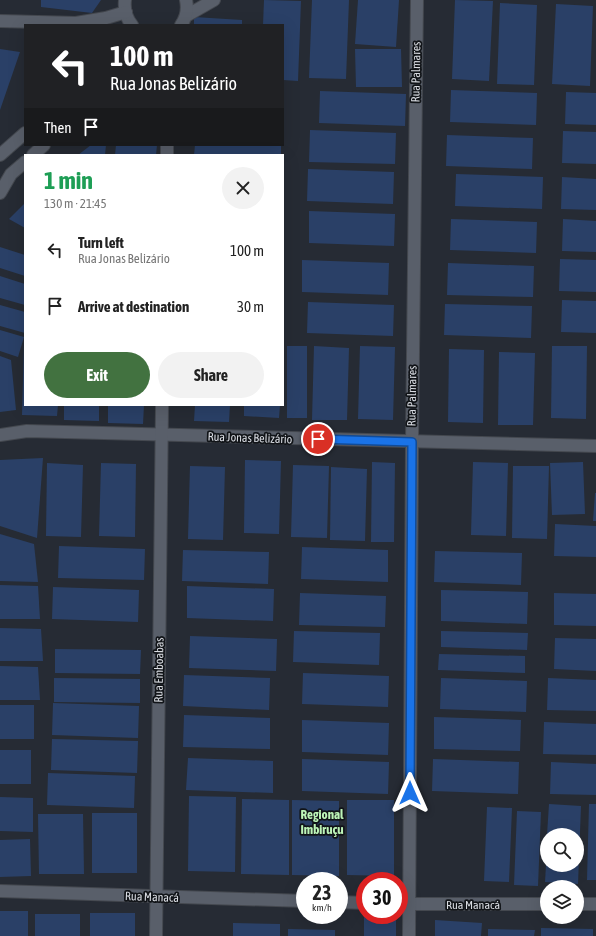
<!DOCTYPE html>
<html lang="en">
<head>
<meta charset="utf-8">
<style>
  :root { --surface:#fff; --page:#f2f2f2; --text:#222; --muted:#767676; --accent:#427240 }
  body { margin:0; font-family:"Asap Condensed",sans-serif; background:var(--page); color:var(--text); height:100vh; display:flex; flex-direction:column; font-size:15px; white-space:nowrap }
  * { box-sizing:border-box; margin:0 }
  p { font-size:13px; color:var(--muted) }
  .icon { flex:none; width:22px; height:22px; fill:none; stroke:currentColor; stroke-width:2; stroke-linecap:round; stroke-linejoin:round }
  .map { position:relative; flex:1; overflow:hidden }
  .sheet { position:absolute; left:24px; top:154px; width:260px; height:252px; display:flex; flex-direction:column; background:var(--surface); border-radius:0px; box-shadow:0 4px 16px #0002 }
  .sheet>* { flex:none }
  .guide { position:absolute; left:24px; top:24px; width:260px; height:122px; border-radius:0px; box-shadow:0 4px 16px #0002; background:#202124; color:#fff; overflow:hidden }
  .buttons { position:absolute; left:540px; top:828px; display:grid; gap:8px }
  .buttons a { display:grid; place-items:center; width:44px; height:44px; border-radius:50%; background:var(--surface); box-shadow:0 4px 16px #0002; font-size:20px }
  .speed { position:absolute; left:296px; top:872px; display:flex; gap:8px; font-size:20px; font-weight:700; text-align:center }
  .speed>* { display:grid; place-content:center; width:52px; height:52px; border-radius:50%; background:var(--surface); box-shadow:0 4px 16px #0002; line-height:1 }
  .speed small { font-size:10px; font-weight:400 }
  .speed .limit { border:6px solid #d22; background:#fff; color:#111 }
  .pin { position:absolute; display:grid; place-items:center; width:34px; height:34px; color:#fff; margin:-17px; border:2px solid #fff; border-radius:50%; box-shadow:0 1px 4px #0007 }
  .me { position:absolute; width:44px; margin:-22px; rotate:0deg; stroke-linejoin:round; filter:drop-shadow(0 0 3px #0008) }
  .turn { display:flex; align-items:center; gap:14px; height:84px; padding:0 20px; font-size:18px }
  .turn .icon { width:52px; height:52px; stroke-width:2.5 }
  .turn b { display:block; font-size:28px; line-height:34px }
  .then { display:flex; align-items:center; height:38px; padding:0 20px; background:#0003; gap:8px; font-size:15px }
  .round { display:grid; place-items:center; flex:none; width:42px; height:42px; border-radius:21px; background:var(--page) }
  .head { display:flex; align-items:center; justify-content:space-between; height:68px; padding:0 20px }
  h1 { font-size:24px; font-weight:700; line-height:30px; color:#1e9e55 }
  .action { display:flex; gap:8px; margin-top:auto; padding:8px 20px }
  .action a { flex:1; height:46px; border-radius:24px; background:var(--accent); color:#fff; font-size:16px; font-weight:700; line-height:46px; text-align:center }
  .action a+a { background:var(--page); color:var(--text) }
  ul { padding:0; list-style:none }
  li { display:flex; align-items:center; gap:12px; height:56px; padding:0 20px }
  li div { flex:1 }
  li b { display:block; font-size:15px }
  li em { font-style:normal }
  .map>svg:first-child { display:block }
  .building { fill:#2a4067 }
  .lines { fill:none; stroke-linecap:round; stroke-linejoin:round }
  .minor-casing { stroke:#44484f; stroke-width:14 }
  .minor { stroke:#595f6a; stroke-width:12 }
  .route-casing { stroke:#114b97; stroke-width:10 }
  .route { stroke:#1a73e8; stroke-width:7 }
  .labels { text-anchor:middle; stroke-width:3.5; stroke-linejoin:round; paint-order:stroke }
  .street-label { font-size:12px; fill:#d9dce2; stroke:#111418 }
  .neighbourhood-label { font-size:13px; font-weight:bold; fill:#bdf5b8; stroke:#111418 }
</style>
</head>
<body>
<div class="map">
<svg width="596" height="936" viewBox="0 0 596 936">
  <rect width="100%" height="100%" fill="#262b34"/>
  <g class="building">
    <path d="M41 0H101L92 13 41 7Z"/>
    <path d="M264 0 301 1 298 81 283 80V25H263Z"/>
    <path d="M312 0H349L346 79 309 78Z"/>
    <path d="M358 0H399L396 47 355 44Z"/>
    <path d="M455 0 493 1 489 81 452 79Z"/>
    <path d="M500 3 537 5 534 85 497 84Z"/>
    <path d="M556 4 593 6 590 86 552 84Z"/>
    <path d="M194 17 242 20V25H194Z"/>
    <path d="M0 49 20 52 0 110Z"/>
    <path d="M355 49H401L402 87H356Z"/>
    <path d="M451 90 537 93 536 125 450 122Z"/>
    <path d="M320 91 406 94 405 126 319 123Z"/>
    <path d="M566 92 596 93V125L565 124Z"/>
    <path d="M310 130 396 133 395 164 309 162Z"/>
    <path d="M563 131 596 132V164L562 163Z"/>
    <path d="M447 135 533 138 532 169 446 166Z"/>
    <path d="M91 145H106L105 155H78Z"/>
    <path d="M116 145H157L156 155H115Z"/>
    <path d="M195 145H281V155H194Z"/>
    <path d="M308 169 394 172 393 204 307 201Z"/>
    <path d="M456 174 543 177 542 209 455 206Z"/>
    <path d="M562 177 596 179V210L561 209Z"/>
    <path d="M24 204 25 205V228L9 219Z"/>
    <path d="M309 211 395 214 394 246 309 243Z"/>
    <path d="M451 219 537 222 536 253 450 250Z"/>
    <path d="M563 219 596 221V252L562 251Z"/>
    <path d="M0 247 25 255V276L0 268Z"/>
    <path d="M560 259 596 260V292L559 291Z"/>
    <path d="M302 260 389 263 388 295 302 292Z"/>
    <path d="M448 263 534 266 533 297 447 295Z"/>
    <path d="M0 276 25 284V305L0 298Z"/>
    <path d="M562 300 596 301V333L561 332Z"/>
    <path d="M308 302 394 305 393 336 307 333Z"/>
    <path d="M445 304 532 306 531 338 444 335Z"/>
    <path d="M0 305 25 312V333L0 326Z"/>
    <path d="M0 330 24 337 18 357 0 351Z"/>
    <path d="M24 343H25V405H58L57 416 22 415Z"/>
    <rect x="287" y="346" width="20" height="72"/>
    <path d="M314 346 349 348 347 420H312Z"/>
    <path d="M360 346 395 347 393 420 358 419Z"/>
    <path d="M552 346H587L586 419 551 418Z"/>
    <path d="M449 349 484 350 483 423 448 422Z"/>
    <path d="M499 352 535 353 533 425H498Z"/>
    <path d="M0 356 11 360 16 410 0 412Z"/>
    <path d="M64 405H99V421L64 420Z"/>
    <path d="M108 405H144L143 424 108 423Z"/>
    <path d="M195 405H230L229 422 194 421Z"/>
    <path d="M244 405H280L279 418 244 416Z"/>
    <path d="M43 458 37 538 0 526V460Z"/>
    <path d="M245 460 281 461 279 534 244 533Z"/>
    <path d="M372 462 395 463 394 542H371Z"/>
    <path d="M473 462 508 463 506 536 471 535Z"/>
    <path d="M583 462 585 514 552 515 550 463Z"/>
    <path d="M47 463 83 465 81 537 46 536Z"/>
    <path d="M101 463 136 464 135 537 99 536Z"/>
    <path d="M293 465 329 466 327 538 291 537Z"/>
    <path d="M190 466 225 467 223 540 188 539Z"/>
    <path d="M513 466H549L547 539 512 538Z"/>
    <path d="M331 467 367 469 365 541 330 540Z"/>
    <path d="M595 493H596V521H593Z"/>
    <path d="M555 524 596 526V557L554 556Z"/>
    <path d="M0 534 34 544 38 582 0 581Z"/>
    <path d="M59 546 145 549 144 580 58 578Z"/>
    <path d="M302 547 388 550V582L301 579Z"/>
    <path d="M183 550 269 552 268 584 182 581Z"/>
    <path d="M435 551 522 553 521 585 434 582Z"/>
    <path d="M0 585 38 586 40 619H0Z"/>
    <path d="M187 586 274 589 273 621 187 618Z"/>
    <path d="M53 587 139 590 138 622 52 619Z"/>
    <path d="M441 590 528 592 527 624 441 621Z"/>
    <path d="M300 593 386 596 385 627 299 625Z"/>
    <path d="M554 593 596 594V626L554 625Z"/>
    <path d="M0 628 41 629 43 661H0Z"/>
    <path d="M294 631 380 633 379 665 293 662Z"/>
    <path d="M441 631 528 633 527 650 441 647Z"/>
    <path d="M190 636 277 639 276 671 189 668Z"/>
    <path d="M555 638 596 639V671L554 669Z"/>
    <path d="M55 649 141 650 140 674 55 673Z"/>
    <path d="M439 654 525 656V673L438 670Z"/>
    <path d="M0 666 38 667 40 700H0Z"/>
    <path d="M303 673 389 676 388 707 302 704Z"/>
    <path d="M184 675 270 678 269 710 183 706Z"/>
    <path d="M54 678 140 679V703L54 702Z"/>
    <path d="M441 678 527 681 526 712 440 709Z"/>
    <path d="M548 678 596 680V711L547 710Z"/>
    <path d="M53 703 139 706 138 738 52 735Z"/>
    <rect x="0" y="705" width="34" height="34"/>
    <path d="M184 715 270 718V749L183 747Z"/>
    <path d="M434 717 521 720 520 751 434 749Z"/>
    <path d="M302 720 389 723 388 755 302 752Z"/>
    <path d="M544 722 596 724V755L543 754Z"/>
    <path d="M52 739 138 741 137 773 51 770Z"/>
    <rect x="0" y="750" width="31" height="34"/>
    <path d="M188 758 273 761V793L186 790Z"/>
    <path d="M302 759 389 762 388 794 302 791Z"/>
    <path d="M433 759 519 762 518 794 432 791Z"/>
    <path d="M551 762 596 764V795L550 794Z"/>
    <path d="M48 773 135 776 134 808 47 805Z"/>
    <path d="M189 796 236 797 235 872 188 871Z"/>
    <path d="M0 797 33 798V832L0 831Z"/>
    <path d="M242 799 289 800V875L241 874Z"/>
    <path d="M292 800 339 801V876L292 875Z"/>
    <path d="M347 800H394V876L347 875Z"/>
    <path d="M549 804 581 806 578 884 545 882 546 865H577V835H547Z"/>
    <path d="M589 804H596V880H587Z"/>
    <path d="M487 807 512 808 509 882 484 881Z"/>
    <path d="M517 811 541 812 538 886 514 885Z"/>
    <rect x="92" y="813" width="45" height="60"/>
    <path d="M38 814H83L84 874H39Z"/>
    <path d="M30 839 31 876 0 877V840Z"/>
    <rect x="0" y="911" width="28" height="25"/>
    <rect x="90" y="913" width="45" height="23"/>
    <rect x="35" y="914" width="45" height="22"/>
    <path d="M364 917 396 918V936H364Z"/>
    <path d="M435 920 482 923 481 936H435Z"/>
    <path d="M233 923 280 924V936H233Z"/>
    <path d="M541 928 593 929V936H541Z"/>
    <path d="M288 929 335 930V936H288Z"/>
    <path d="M488 929 535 930 534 936H488Z"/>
  </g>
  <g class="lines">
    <g class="minor-casing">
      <g id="minor">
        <path d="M125 0C124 9 126 18 132 25"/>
        <path d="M186 16 214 0"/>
        <path d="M0 21 76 23 106 18 126 12"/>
        <path d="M181 25C186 18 188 9 186 0"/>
        <path d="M0 155 25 133"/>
        <path d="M33 155 44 145"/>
        <path d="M167 155V145"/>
        <path d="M0 193 11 174 25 162"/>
        <path d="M0 435 27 431 596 446"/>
        <path d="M0 891 305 901"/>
        <path d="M339 902 365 903"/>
        <path d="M399 904H547"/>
        <path d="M577 904H596"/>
        <path d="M156 936 162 405"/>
        <path d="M409 936 412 442 417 0"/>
      </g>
    </g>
    <use href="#minor" class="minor"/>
  </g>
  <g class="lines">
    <g class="route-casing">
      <path id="route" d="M318 439 412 442 410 793"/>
    </g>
    <use href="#route" class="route"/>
  </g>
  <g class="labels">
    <g class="street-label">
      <text transform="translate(416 72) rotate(-89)" y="4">Rua Palmares</text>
      <text transform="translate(412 396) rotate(-89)" y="4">Rua Palmares</text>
      <text transform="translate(250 438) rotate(2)" y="4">Rua Jonas Belizário</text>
      <text transform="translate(159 670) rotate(-89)" y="4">Rua Emboabas</text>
      <text transform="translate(152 897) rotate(2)" y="4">Rua Manacá</text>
      <text x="473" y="909">Rua Manacá</text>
    </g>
    <g class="neighbourhood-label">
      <text x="322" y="819">Regional<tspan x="322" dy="15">Imbiruçu</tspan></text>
    </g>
  </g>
</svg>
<div class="buttons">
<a><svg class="icon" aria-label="search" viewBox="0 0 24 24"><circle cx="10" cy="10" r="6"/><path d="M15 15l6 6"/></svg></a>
<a><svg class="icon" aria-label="layers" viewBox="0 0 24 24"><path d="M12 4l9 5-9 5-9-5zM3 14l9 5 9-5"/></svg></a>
</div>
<div class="speed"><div>23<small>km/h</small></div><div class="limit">30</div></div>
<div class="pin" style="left:318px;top:439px;background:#d93025"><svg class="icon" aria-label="arrive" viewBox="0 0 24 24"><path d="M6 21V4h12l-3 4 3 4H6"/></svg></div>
<svg class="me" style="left:410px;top:793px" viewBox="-20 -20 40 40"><path d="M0-17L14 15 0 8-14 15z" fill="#1a73e8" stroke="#fff" stroke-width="4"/></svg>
<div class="guide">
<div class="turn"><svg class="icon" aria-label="left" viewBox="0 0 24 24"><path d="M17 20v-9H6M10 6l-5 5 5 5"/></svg><div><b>100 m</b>Rua Jonas Belizário</div></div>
<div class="then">Then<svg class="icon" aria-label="arrive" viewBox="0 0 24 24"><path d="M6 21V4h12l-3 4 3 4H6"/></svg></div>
</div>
<section class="sheet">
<div class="head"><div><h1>1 min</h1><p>130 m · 21:45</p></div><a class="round"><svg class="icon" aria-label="close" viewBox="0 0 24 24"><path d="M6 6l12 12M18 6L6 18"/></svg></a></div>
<ul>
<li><svg class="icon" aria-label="left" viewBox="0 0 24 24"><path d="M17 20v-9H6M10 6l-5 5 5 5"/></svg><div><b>Turn left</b><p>Rua Jonas Belizário</p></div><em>100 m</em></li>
<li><svg class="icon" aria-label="arrive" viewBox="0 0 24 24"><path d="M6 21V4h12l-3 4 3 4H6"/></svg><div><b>Arrive at destination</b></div><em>30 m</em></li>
</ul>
<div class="action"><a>Exit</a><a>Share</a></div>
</section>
</div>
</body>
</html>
